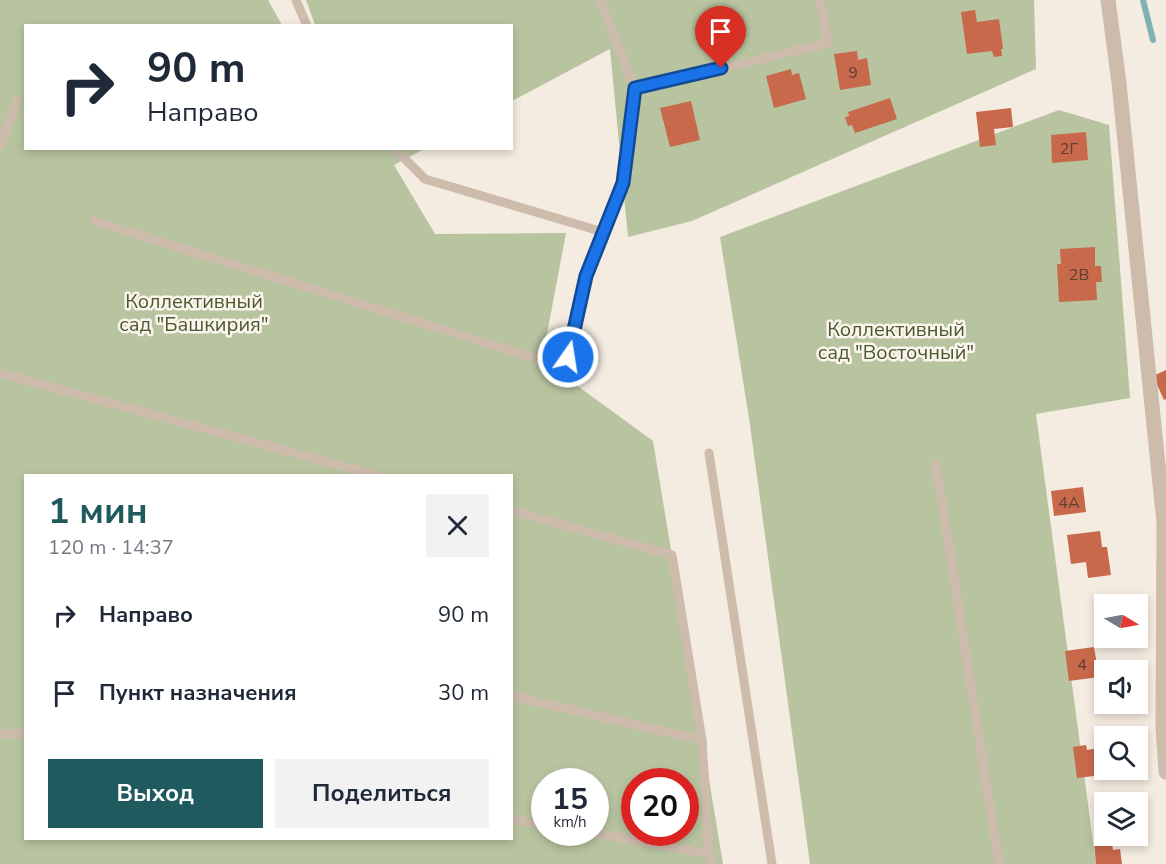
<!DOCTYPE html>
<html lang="ru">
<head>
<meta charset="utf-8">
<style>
  :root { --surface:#fff; --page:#f2f2f3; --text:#1f2937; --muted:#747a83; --accent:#1f5a5e }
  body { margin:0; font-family:"Nunito Sans",sans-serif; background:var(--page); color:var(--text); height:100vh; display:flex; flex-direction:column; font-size:22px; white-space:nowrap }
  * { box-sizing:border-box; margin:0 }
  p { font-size:20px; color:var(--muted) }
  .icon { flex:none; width:33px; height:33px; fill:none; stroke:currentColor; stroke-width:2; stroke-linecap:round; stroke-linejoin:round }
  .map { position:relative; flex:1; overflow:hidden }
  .panel { position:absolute; left:24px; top:474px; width:489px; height:366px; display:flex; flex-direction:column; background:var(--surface); border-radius:0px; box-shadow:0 3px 9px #0003 }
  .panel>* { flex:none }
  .hud { position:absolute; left:24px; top:24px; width:489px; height:126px; border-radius:0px; box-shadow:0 3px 9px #0003; background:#fff; color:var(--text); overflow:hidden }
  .needle { width:39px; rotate:100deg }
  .tools { position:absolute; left:1094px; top:594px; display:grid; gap:12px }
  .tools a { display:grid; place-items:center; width:54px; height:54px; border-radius:0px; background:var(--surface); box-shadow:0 3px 9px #0003; font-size:30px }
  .speed { position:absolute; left:531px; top:768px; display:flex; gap:12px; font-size:30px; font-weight:700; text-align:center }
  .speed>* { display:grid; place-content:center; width:78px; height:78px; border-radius:50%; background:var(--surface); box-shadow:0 3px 9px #0003; line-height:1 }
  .speed small { font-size:15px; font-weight:400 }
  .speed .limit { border:9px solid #d22; background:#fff; color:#111 }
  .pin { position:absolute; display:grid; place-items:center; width:51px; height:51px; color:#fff; margin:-62px -26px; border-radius:50% 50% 50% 0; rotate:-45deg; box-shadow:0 0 6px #0007 }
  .pin .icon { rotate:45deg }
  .me { position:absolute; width:66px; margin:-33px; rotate:13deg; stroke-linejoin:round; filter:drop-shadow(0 0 4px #0008) }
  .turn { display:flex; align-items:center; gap:21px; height:126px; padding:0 24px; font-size:27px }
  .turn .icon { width:78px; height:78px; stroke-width:2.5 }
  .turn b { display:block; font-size:42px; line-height:51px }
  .round { display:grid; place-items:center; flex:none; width:63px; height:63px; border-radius:0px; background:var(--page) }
  .overview { display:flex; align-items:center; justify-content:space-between; height:102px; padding:0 24px }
  h1 { font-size:36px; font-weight:700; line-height:45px; color:var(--accent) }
  .primary-button { display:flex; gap:12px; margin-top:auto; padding:12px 24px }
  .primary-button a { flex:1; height:69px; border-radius:0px; background:var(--accent); color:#fff; font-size:24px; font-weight:700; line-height:69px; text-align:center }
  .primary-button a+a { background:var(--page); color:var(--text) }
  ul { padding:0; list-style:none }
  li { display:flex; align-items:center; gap:18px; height:78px; padding:0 24px }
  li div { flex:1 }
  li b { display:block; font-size:22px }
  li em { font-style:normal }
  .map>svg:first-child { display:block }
  .green { fill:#b8c4a0; fill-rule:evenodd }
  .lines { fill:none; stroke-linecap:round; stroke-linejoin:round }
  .stream { stroke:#7fb0b2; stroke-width:6 }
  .building { fill:#c8694b }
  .lane { stroke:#cdbbac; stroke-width:9 }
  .street { stroke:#cdbbac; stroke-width:15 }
  .route-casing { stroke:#114b97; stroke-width:15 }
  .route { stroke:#1a73e8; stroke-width:10 }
  .labels { text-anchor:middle; stroke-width:5; stroke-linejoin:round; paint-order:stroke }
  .number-label { font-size:16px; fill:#5e3e33 }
  .park-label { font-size:20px; fill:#4a5a2e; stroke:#fbf5ee }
</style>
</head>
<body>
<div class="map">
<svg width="1166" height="864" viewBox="0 0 1166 864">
  <rect width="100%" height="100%" fill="#f4ebe1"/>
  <g class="green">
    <path d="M0 0H268L282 25 26 26V148L424 149 394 165 435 234 566 233 542 360 653 441 723 864H0ZM26 476H512V838H26ZM544 782H596V832H544ZM634 782H686V832H634Z"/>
    <path d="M306 0H1034L1036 69 692 221 628 237 610 49 512 101V26L315 25Z"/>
    <path d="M1059 110 1109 125 1130 398 1036 414 1096 864H810L749 418 720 237Z"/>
  </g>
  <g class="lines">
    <path class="stream" d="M1143 0 1153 40"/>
  </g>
  <g class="building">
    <path d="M975 10 977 22 999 19 1003 49H1001L1002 56 994 57 992 51 967 54 961 12Z"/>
    <path d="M857 51 858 60 867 58 871 85 840 90 834 54Z"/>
    <path d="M791 69 792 75 799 73 806 99 774 108 766 76Z"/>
    <path d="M890 98 897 119 855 133 852 125 848 126 845 117 849 116 848 112Z"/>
    <path d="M691 101 700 140 670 147 660 108Z"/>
    <path d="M1011 108 1013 127 994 129 996 145 980 147 976 112Z"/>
    <path d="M1086 132 1088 160 1052 163 1051 135Z"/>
    <path d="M1095 247V266H1101L1102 282H1096L1097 300 1059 302 1057 264H1061L1060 249Z"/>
    <path d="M1166 370V399L1164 400 1153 376Z"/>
    <path d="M1083 487 1086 512 1054 516 1051 491Z"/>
    <path d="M1100 531 1102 547H1107L1111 575 1088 578 1086 562 1071 564 1067 535Z"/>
    <path d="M1094 647 1099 677 1069 681 1065 651Z"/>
    <path d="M1086 745 1087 750 1099 748 1102 775 1077 778 1073 747Z"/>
    <path d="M1111 837 1113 850 1120 849 1122 864H1096L1094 843 1097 842V839Z"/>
  </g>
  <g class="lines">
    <g class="lane">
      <path d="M296 0 307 26"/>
      <path d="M600 0 635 89 828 43 820 0"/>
      <path d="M0 146 17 101"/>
      <path d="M394 148 425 179 603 232"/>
      <path d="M94 221 541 360 568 357 586 276 623 183 635 89"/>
      <path d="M0 373 379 476"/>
      <path d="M709 453 772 864"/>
      <path d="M936 464 999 864"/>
      <path d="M512 511 672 555 702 740 709 854 712 864"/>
      <path d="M512 696 702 740"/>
      <path d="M0 734 26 733"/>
      <path d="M512 819 544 825"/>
      <path d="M589 832 709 854"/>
    </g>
    <g class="street">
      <path d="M1108 0 1119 83 1164 523"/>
      <path d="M1166 522 1164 523 1163 727 1166 772"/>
    </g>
  </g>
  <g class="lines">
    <g class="route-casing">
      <path id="route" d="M568 357 586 276 623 183 635 88 721 68"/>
    </g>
    <use href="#route" class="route"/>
  </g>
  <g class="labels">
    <g class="number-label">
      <text x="853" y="78">9</text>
      <text x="1069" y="154">2Г</text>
      <text x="1079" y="280">2В</text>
      <text x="1069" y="508">4А</text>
      <text x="1082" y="670">4</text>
    </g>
    <g class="park-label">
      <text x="194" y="308">Коллективный<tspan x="194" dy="23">сад "Башкирия"</tspan></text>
      <text x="896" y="336">Коллективный<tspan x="896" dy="23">сад "Восточный"</tspan></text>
    </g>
  </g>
</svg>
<div class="tools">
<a><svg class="needle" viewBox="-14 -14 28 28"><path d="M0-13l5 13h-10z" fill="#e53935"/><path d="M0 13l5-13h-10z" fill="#747a83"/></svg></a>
<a><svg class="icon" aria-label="sound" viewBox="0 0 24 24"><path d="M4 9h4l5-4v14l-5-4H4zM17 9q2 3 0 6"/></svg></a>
<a><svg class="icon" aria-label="search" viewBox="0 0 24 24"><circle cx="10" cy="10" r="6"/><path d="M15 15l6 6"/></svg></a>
<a><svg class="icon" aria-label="layers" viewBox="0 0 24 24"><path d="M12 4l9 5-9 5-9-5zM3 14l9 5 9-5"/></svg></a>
</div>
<div class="speed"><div>15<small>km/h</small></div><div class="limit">20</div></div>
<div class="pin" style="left:721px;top:68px;background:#d93025"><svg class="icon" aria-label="arrive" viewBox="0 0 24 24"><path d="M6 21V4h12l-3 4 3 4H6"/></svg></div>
<svg class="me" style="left:568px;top:357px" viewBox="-20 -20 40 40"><circle r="17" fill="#1a73e8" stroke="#fff" stroke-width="3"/><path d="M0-11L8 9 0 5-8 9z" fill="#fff"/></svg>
<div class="hud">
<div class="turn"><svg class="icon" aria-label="right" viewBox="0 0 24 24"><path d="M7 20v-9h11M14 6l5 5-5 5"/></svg><div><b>90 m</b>Направо</div></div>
</div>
<section class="panel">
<div class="overview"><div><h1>1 мин</h1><p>120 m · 14:37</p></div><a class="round"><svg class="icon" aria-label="close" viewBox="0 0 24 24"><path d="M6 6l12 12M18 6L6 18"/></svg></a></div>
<ul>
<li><svg class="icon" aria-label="right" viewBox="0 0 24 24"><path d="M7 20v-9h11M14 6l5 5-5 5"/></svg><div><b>Направо</b></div><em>90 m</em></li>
<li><svg class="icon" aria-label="arrive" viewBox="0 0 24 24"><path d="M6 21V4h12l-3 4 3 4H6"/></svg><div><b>Пункт назначения</b></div><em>30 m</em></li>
</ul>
<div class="primary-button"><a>Выход</a><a>Поделиться</a></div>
</section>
</div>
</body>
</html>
